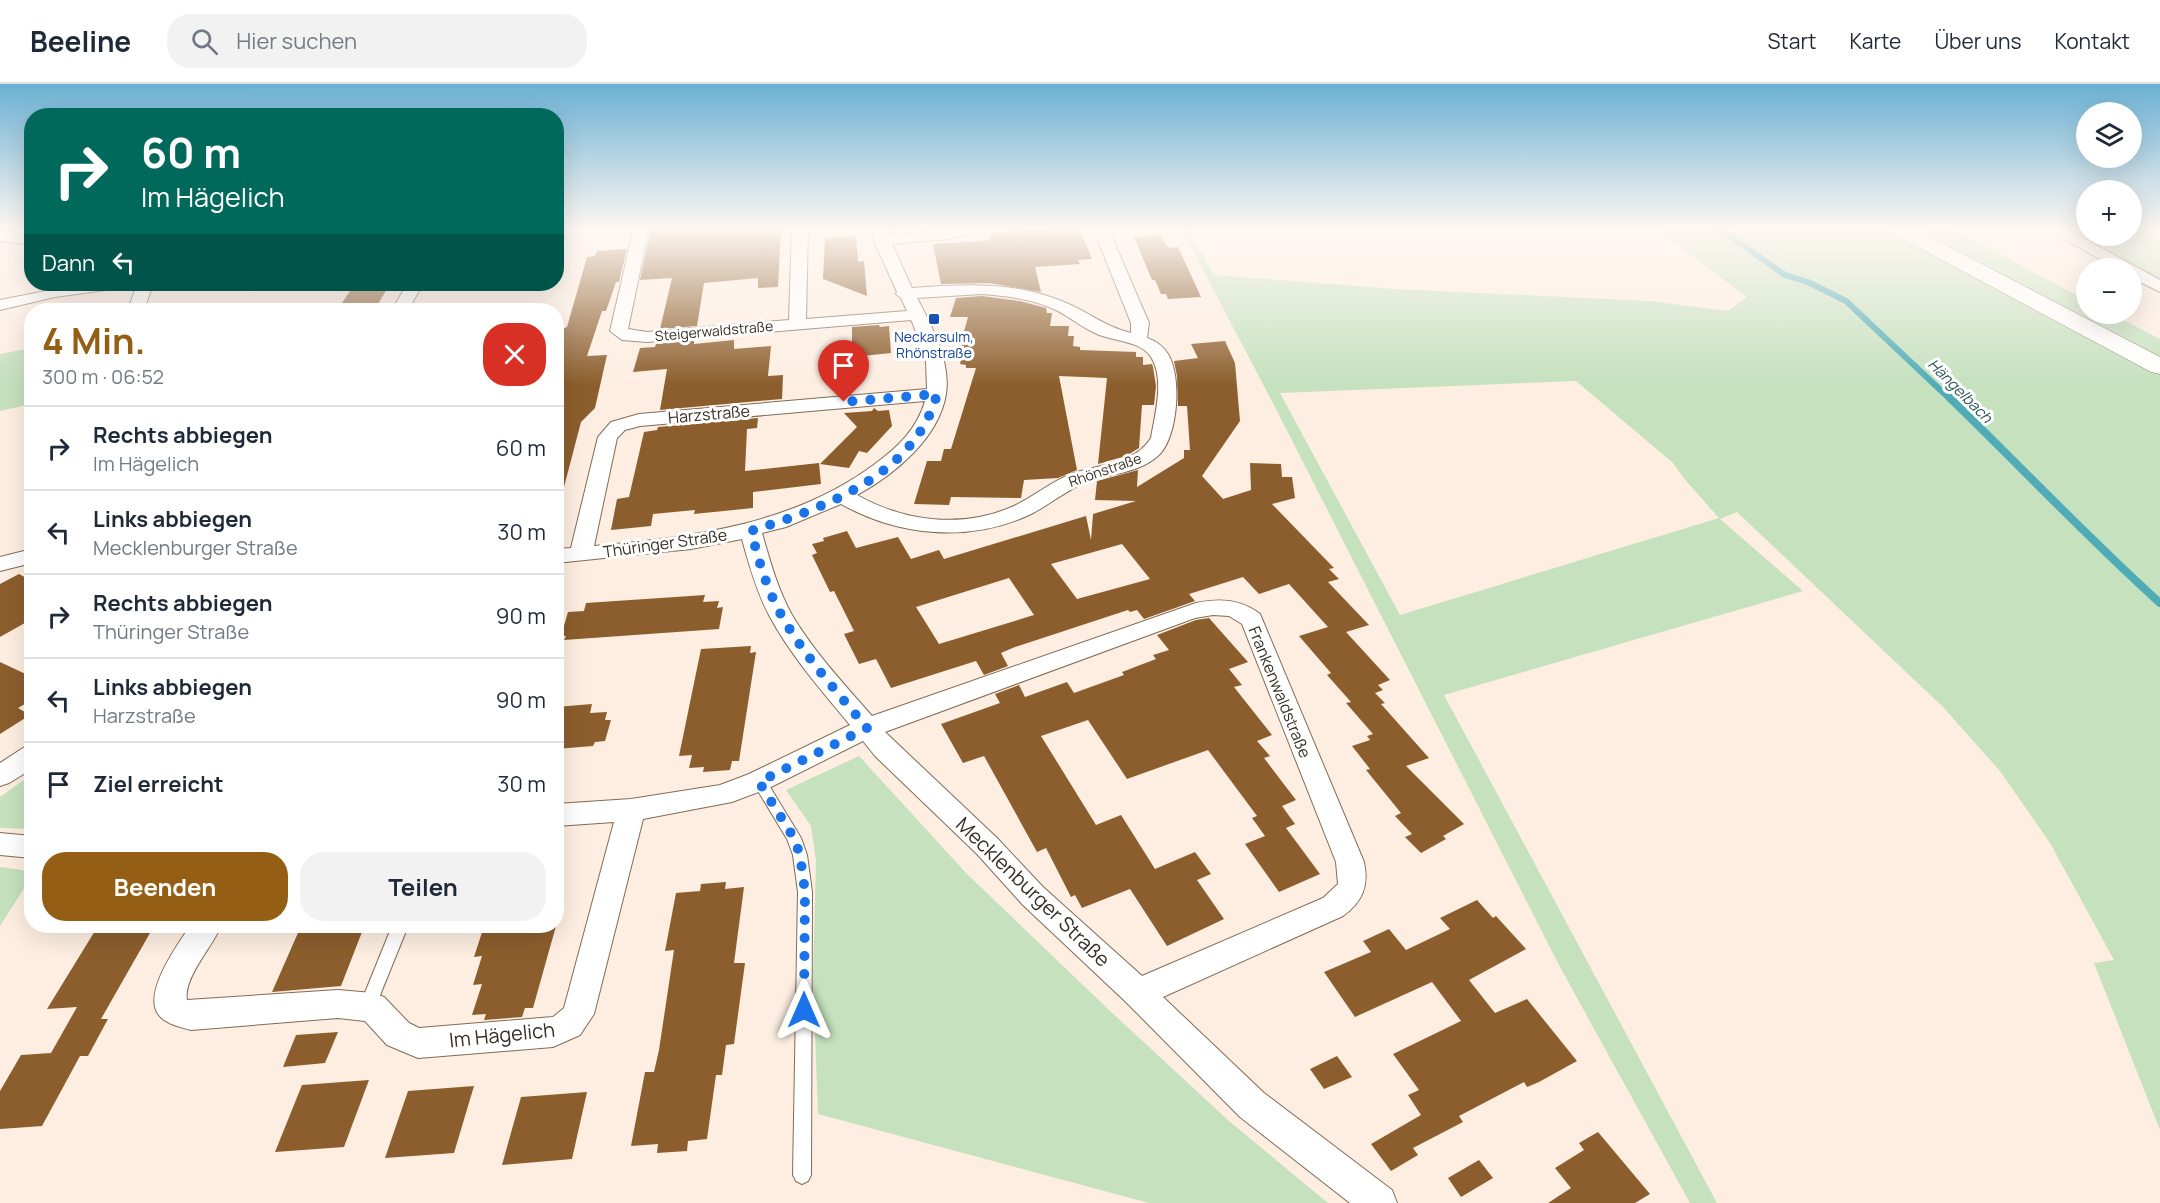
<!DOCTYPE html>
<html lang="de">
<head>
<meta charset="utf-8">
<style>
  :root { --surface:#fff; --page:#f2f2f3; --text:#1f2937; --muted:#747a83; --line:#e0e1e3; --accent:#945f15 }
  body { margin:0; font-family:Manrope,sans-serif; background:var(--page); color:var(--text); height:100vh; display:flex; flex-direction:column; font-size:22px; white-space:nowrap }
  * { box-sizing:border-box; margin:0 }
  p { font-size:20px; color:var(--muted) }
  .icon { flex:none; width:33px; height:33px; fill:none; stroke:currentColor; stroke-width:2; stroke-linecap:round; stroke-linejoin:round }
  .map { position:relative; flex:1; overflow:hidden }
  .panel { position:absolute; left:24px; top:219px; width:540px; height:630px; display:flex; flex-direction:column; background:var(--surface); border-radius:24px; box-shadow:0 6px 24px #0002 }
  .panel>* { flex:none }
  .hud { position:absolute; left:24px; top:24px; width:540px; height:183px; border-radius:24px; box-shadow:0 6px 24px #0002; background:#00695c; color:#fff; overflow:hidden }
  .buttons { position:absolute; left:2076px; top:18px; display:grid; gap:12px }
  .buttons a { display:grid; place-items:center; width:66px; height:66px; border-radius:50%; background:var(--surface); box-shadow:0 6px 24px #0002; font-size:30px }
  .pin { position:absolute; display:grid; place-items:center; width:51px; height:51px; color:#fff; margin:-62px -26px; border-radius:50% 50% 50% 0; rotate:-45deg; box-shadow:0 0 6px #0007 }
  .pin .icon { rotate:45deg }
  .me { position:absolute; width:66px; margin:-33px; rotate:0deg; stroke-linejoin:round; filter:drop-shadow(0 0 4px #0008) }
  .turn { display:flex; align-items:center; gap:21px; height:126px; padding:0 18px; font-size:27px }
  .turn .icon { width:78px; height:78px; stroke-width:2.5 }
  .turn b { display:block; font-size:42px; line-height:51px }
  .then { display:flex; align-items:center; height:57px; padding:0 18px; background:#0003; gap:12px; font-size:22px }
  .round { display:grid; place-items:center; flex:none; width:63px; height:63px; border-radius:24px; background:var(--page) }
  .summary { display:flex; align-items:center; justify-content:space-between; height:102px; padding:0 18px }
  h1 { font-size:36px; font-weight:700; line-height:45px; color:var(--accent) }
  .primary-button { display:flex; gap:12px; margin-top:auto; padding:12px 18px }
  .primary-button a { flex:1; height:69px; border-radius:24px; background:var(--accent); color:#fff; font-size:24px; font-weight:700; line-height:69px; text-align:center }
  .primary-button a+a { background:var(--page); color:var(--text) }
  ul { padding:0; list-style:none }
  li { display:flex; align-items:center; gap:18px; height:84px; padding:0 18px; border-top:2px solid var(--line) }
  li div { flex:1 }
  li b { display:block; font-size:22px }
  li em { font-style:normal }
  header { display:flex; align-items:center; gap:36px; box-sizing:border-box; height:84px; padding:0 30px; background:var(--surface); border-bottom:2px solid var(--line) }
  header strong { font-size:28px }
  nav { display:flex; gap:33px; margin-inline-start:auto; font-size:21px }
  .search { width:420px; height:54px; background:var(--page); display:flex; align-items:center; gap:15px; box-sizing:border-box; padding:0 21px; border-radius:24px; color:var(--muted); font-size:22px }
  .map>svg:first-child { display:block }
  .green { fill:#c5e1be; fill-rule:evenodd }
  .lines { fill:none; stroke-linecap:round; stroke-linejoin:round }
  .stream-far1 { stroke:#4facb6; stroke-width:6 }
  .stream { stroke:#4facb6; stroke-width:8 }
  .building { fill:#8c5e2d; fill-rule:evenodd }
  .service-casing { stroke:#816b57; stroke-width:2 }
  .minor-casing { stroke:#816b57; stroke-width:2 }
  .secondary-casing { stroke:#816b57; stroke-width:1 }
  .service { fill:#fff; fill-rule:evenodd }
  .minor { fill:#fff; fill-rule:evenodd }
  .secondary { fill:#fff; fill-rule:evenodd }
  .route { stroke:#1a73e8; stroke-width:10; stroke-dasharray:0 18 }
  .transit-dot { fill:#1a4fb4; stroke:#fff; stroke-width:2 }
  .labels { text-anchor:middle; stroke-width:6; stroke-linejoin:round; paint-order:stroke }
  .far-street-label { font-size:14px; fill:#372e25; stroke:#fff }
  .far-transit-label { font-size:14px; fill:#164399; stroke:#fff }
  .far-water-label { font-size:15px; font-style:italic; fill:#275155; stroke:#fff }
  .street-label { font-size:16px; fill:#372e25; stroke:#fff }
  .near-street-label { font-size:20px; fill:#372e25; stroke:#fff }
</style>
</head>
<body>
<header>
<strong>Beeline</strong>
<div class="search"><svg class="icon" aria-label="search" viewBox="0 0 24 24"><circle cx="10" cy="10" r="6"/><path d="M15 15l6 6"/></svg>Hier suchen</div>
<nav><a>Start</a><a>Karte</a><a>Über uns</a><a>Kontakt</a></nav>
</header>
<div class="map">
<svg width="2160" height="1119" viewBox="0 0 2160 1119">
  <rect width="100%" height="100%" fill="#fdeee1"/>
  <g class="green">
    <path d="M1181 144H1187L1214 191 1395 205 1650 217 1728 227 1747 213 1655 144H1951L2086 216V230H2112L2160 255V1046L2094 879 2114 876 2050 759 2000 687 1943 623 1737 428 1720 435 1803 507 1444 611 1717 1119H1690L1560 883 1274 321ZM1576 297 1672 378 1687 398 1719 434 1400 531 1280 309Z"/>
    <path d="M2063 144H2086V152H2132V144H2138L2160 156V196Z"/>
    <path d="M31 264V320L0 327V270Z"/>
    <path d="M859 672 967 790 1109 926 1229 1037 1328 1119H1149L818 1030 813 893 816 777 811 742 786 706Z"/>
    <path d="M31 691V745L0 744V713Z"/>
    <path d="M0 783 23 786 30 795 0 842Z"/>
  </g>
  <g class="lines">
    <path class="stream-far1" d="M1718 144 1785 191 1808 198 1846 217 1951 316"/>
    <path class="stream" d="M1950 314C2020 382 2087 453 2160 519"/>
  </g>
  <g class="building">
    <path d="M651 144H781L778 203 758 204V194L704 199 697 242 660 245 672 194 640 196Z"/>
    <path d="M1050 144H1079L1092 175 1078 176 1080 180 1035 183 1041 208 989 199 941 200 933 160 985 157 991 155 990 151 996 149Z"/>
    <path d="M1159 151 1169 164 1178 163 1201 213 1168 215 1166 210H1161L1155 196H1152L1134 153Z"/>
    <path d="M856 152 858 178 864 177 867 212 823 195 825 154Z"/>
    <path d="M627 165 619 198H616L606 227H602L587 272 607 271 595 324 581 338 564 403 556 402V247L567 243 587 173 595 172 597 167Z"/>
    <path d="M355 200H390L375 225 337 226Z"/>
    <path d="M982 212 1020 217 1046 224 1047 229H1052L1050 242H1069L1068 252H1074L1073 262 1080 263V266L1136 268V273H1143V281L1152 280 1153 283 1156 302 1154 321H1142L1139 364 1126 372 1098 380 1107 294 1059 292 1077 386 1058 394 1024 396 1021 414 951 413 949 421 914 420 927 377H941L944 365H951L976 284H966V281L960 280 964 262H960L968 233H950L956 214Z"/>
    <path d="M879 241 880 243 889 242 891 269 852 273V243Z"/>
    <path d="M694 256V260L734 256V265L771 262 768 292 783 291 782 315 660 326 667 285 633 288 640 264 655 263 656 260Z"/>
    <path d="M1225 257 1235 279 1240 337 1202 392 1223 415 1251 406 1250 379 1281 380 1282 393H1292L1295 414 1272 420 1334 484 1329 485 1339 495 1328 498 1369 541 1346 548 1390 596 1378 601 1383 606 1375 609 1385 619 1381 620 1429 674 1406 682 1464 740 1443 752 1446 755 1421 769 1405 753 1412 750 1395 732 1401 729 1366 686 1370 685 1352 662 1370 656 1367 652 1373 650 1346 619 1351 618 1327 591 1331 589 1299 552 1328 543 1289 500 1259 510 1243 493 1189 510 1195 517 1144 535 1137 526 1130 528 1128 526 1015 563 1001 569 1008 582 984 591 976 577 891 604 876 575 859 580 844 550 854 547 834 507 830 508 812 471 817 469 812 460 824 457 823 454 847 447 856 464 898 453 911 475 939 466 944 475 1086 432 1091 456 1093 430 1136 417 1095 416 1097 397 1138 386 1137 403 1184 374V366H1190L1187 322H1178L1177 292 1174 277 1198 274 1191 260ZM1122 460 1150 495 1077 515 1051 480ZM1009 494 1034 531 939 560 916 523Z"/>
    <path d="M874 324 878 327 889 326 892 342 867 369 859 367 849 384 820 380 857 343 844 329 872 327Z"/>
    <path d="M758 334 757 344 747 345 745 387 819 379 821 400 753 408V424L694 430 695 426 653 430 651 442 611 446 617 415 629 413 644 348 657 346 658 343Z"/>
    <path d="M19 490 32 497V535L0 553V500Z"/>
    <path d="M705 511 703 518 719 517 717 524 723 523 719 545 564 556 566 552H561L568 528 584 527 586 519Z"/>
    <path d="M1209 534 1248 578 1229 585 1242 601 1234 603 1272 651 1257 657 1270 672 1264 674 1296 716 1282 722 1295 740 1286 744 1320 790 1279 808 1245 760 1265 752 1252 734 1257 732 1208 666 1127 695 1088 636 1041 652 1096 741 1121 731 1155 785 1195 768 1211 790 1197 796 1224 835 1167 862 1130 805 1082 824 1075 811 1071 813 1046 764 1037 768 984 672 963 679 941 640 1000 619 995 610 1019 601 1025 613 1067 598 1074 609 1124 591 1122 588 1156 575 1153 571 1169 566 1157 551 1196 536Z"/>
    <path d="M751 562 750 569 756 568 739 677H732L730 686 703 688 704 683 689 684 692 671 679 672 701 565Z"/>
    <path d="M0 578 32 593V616L18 624 30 631 0 650Z"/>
    <path d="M592 620 590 629 607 628 605 636H611L605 657 595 658 593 662 556 665V623Z"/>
    <path d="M726 798 725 805 744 803 734 879H745L734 960 726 961 722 991H716L707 1055 688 1057 687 1067 657 1069 658 1060 631 1062 645 988H654L659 966 674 866 665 867 676 809 700 807 701 800Z"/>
    <path d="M1477 816 1493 834 1496 832 1526 865 1469 896 1495 929 1527 915 1577 977 1539 998 1527 1003 1524 998 1459 1032 1463 1038 1413 1064 1418 1071 1391 1087 1371 1060 1421 1031 1408 1011 1419 1006 1393 970 1461 937 1432 898 1355 933 1324 888 1371 868 1363 857 1389 845 1406 866 1450 845 1440 834Z"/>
    <path d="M98 842H154L101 935H108L88 972H80L42 1042 0 1045V1007L21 971 51 969 77 923 47 925Z"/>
    <path d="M301 842H360L357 849 362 848 341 902 272 908Z"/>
    <path d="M484 842H556L533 924H525L522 933 484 936 486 930 472 931 482 900 473 901 482 872 474 873Z"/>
    <path d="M338 948 325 979 283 983 296 951Z"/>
    <path d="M1337 972 1352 993 1324 1005 1310 985Z"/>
    <path d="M369 996 344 1063 275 1068 302 1001Z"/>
    <path d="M474 1002 454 1069 385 1074 408 1007Z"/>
    <path d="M587 1008 572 1075 502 1081 521 1013Z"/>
    <path d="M1598 1048 1650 1110 1635 1119H1548L1571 1104 1555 1084 1584 1066 1579 1059Z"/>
    <path d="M1479 1076 1493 1094 1461 1113 1448 1094Z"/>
  </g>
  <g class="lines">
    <g class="service-casing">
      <g id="service">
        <path d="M759 692 764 693 801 754 807 771 812 808 811 1091 808 1097 802 1100 796 1097 793 1091 798 808 793 771 787 755 752 697 754 693Z"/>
        <path d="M392 842H408L374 926 368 928 362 926 360 921Z"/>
      </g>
    </g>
    <g class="minor-casing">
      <g id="minor">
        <path d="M634 144H649L628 245 647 248 789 236 792 144H808L806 235 907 227 901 214 896 210 897 208 874 157 873 144H888L890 152 952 144H979L977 147 948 155 892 160 912 204C964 200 1015 197 1064 218 1089 228 1103 242 1131 249V239L1093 144H1108L1149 239 1147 254C1156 257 1163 262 1168 270 1182 292 1178 351 1160 370 1140 390 1109 389 1084 399 1065 407 1048 422 1029 431 968 459 898 452 841 420L786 443 762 449C770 477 778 506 792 531 814 568 844 600 872 632L1196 519C1219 514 1241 515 1260 530L1364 778C1369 802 1363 817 1343 832L1163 913 1264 1009 1392 1106 1397 1119H1350L1240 1033 1127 919 1023 821 977 770 875 672 863 657 769 704 732 718 643 735 594 930 580 951 553 963 418 974 387 961 365 937 338 934 191 946C180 943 165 940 158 930 143 908 178 860 190 842H221C213 862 183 894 187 916L338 906 373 909 384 913 409 939 419 944 553 933 564 924 614 738 556 742V720L631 715 720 701 749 690 850 641C822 607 791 572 770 533 757 509 749 481 742 455L691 465 556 479V465L571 464 598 353 611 338 639 330 927 305 926 278 913 240 911 236 647 258 622 256 610 247ZM982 210C1008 212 1034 215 1058 227 1071 234 1083 244 1097 250 1113 257 1141 257 1151 273 1165 295 1155 330 1151 354 1135 380 1101 380 1074 389 1053 396 1035 412 1014 422 963 445 905 438 857 411 894 391 939 354 946 310 951 278 932 242 917 214ZM925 317C917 345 898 363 875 380 793 441 693 453 594 462L617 354 625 346 640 342ZM1213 531 1229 532 1242 540 1336 778 1338 800 1323 814 1142 892 1043 803 997 754 885 648 1195 534Z"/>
        <path d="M2046 144H2065L2160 196V208L2132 194V184H2115Z"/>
        <path d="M0 147 32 151V161L0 157Z"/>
        <path d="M81 200H121L113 205 55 213 0 226V216Z"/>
        <path d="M137 200H153L144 226H128Z"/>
        <path d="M407 200H423L408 226H392Z"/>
        <path d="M32 465V479L0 487V473Z"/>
        <path d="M32 661V685L9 699 0 702V679L23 664Z"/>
        <path d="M0 749 32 752V774L0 771Z"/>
      </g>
    </g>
    <g class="secondary-casing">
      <path id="secondary" d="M1887 144H1913L2160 273V290L2151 288 1890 148Z"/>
    </g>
    <use href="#service" class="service"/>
    <use href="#minor" class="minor"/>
    <use href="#secondary" class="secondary"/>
  </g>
  <linearGradient id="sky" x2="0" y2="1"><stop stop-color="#6bb1d4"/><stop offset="0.48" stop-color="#fef7f2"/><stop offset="1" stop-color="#fef7f2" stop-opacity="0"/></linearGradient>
  <rect width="2160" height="301" fill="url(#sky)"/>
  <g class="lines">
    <path class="route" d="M804 926 805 808 800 771 794 754 759 698 867 644C838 609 806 574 783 534 767 507 759 477 751 447 823 424 915 392 937 310L844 318"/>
  </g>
  <rect class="transit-dot" x="928" y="229" width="12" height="12" rx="3"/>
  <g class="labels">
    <g class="far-street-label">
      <text transform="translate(714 247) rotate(-5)" y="5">Steigerwaldstraße</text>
      <text transform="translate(1105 386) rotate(-19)" y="5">Rhönstraße</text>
    </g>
    <g class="far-transit-label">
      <text x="934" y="258">Neckarsulm,<tspan x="934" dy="16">Rhönstraße</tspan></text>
    </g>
    <g class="far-water-label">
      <text transform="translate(1960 307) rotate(45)" y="5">Hängelbach</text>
    </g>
    <g class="street-label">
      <text transform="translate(709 330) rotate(-5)" y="6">Harzstraße</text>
      <text transform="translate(665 459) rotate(-8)" y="6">Thüringer Straße</text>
      <text transform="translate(1280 608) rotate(68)" y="6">Frankenwaldstraße</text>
    </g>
    <g class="near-street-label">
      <text transform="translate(1033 808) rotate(44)" y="7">Mecklenburger Straße</text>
      <text transform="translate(502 951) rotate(-6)" y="7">Im Hägelich</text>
    </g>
  </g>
</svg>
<div class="buttons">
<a><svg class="icon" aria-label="layers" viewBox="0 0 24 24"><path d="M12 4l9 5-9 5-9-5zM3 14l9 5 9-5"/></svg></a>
<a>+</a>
<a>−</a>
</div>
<div class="pin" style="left:844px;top:318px;background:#d93025"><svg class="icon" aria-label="arrive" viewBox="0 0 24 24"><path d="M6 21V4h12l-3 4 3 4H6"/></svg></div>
<svg class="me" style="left:804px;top:926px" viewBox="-20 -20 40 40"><path d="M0-17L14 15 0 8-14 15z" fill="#1a73e8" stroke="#fff" stroke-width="4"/></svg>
<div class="hud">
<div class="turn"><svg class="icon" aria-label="right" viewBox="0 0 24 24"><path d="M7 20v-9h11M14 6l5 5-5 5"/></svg><div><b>60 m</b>Im Hägelich</div></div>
<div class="then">Dann<svg class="icon" aria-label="left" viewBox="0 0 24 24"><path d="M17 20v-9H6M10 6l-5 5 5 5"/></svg></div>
</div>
<section class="panel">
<div class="summary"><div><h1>4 Min.</h1><p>300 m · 06:52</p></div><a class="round" style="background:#d93025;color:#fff"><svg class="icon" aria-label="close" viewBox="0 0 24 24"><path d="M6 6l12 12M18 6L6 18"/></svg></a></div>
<ul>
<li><svg class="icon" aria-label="right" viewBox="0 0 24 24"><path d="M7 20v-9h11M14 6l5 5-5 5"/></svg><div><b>Rechts abbiegen</b><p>Im Hägelich</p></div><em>60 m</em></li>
<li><svg class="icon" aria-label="left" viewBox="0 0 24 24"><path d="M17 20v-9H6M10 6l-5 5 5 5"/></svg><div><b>Links abbiegen</b><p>Mecklenburger Straße</p></div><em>30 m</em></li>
<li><svg class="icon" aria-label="right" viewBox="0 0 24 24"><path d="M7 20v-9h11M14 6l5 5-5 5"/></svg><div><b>Rechts abbiegen</b><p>Thüringer Straße</p></div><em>90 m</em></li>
<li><svg class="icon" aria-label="left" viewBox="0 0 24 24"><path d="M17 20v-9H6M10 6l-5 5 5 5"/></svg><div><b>Links abbiegen</b><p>Harzstraße</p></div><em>90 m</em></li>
<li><svg class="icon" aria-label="arrive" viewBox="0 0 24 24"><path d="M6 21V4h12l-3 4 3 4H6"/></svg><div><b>Ziel erreicht</b></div><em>30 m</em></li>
</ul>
<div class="primary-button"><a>Beenden</a><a>Teilen</a></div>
</section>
</div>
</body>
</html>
